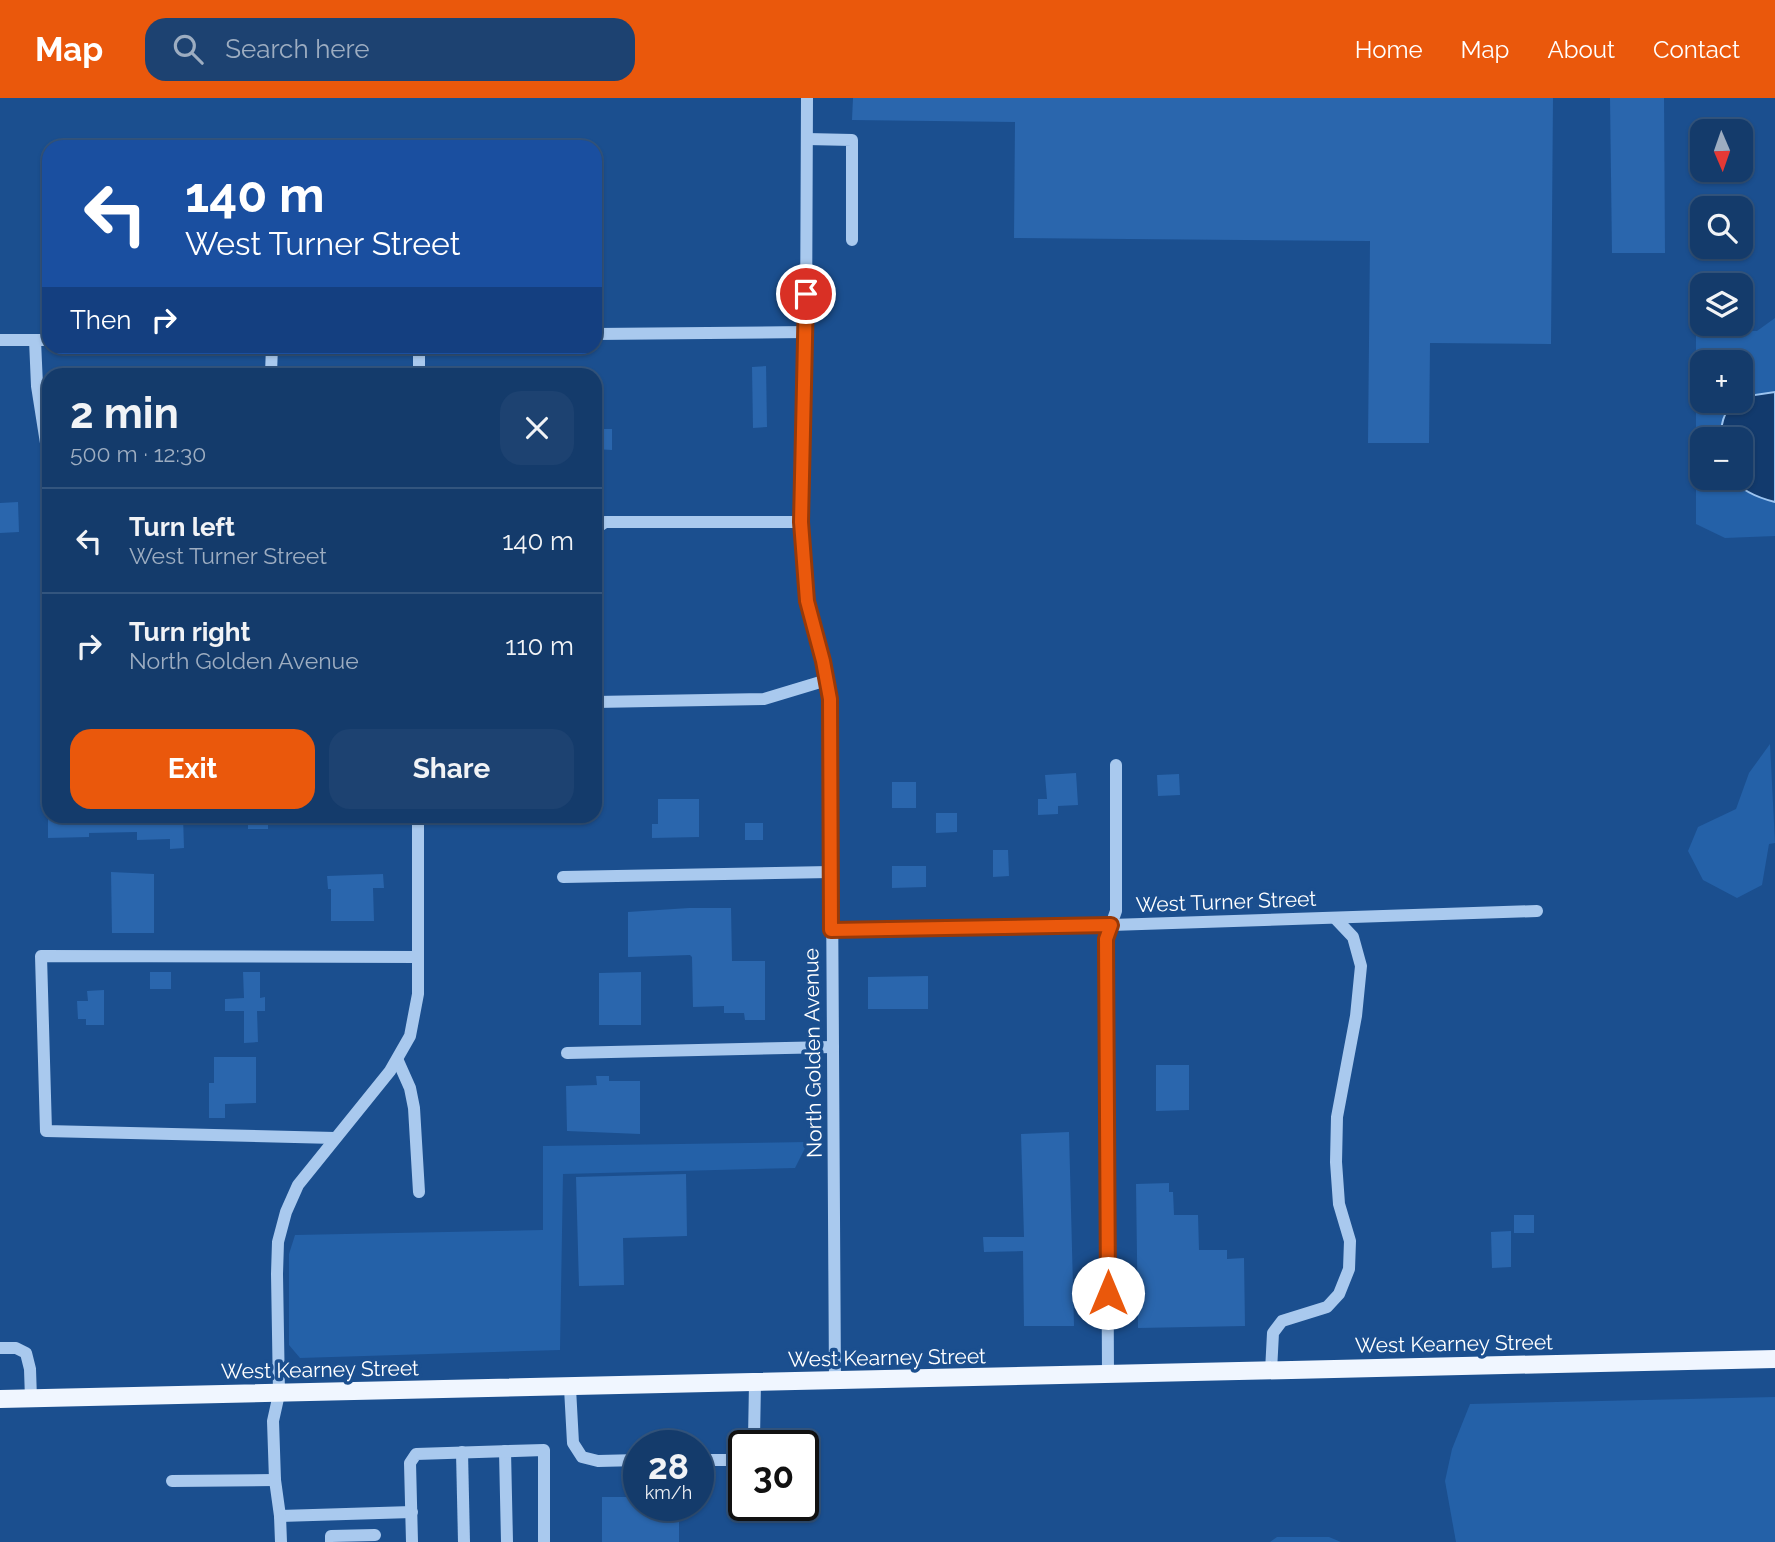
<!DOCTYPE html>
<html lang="en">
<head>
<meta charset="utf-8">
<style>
  :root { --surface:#143b6b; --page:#1d4271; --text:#f1f3f6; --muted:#9dadc1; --line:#33557e; --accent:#ea580c }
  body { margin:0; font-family:Raleway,sans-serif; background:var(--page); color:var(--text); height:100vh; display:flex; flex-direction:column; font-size:26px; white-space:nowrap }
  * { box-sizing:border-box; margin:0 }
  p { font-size:23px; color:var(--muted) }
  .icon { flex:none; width:38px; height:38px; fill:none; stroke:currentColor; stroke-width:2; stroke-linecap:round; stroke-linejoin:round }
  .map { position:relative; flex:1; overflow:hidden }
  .details { position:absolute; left:42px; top:270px; width:560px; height:455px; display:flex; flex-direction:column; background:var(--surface); border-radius:21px; box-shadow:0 2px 5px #0004,0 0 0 2px var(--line) }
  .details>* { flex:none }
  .top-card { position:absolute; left:42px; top:42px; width:560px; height:214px; border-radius:21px; box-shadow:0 2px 5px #0004,0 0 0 2px var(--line); background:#1a4fa0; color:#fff; overflow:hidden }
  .needle { width:46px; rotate:178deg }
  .controls { position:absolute; left:1690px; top:21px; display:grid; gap:14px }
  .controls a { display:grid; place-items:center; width:63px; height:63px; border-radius:14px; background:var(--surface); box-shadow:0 2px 5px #0004,0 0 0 2px var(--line); font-size:35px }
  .speed { position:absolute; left:623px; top:1332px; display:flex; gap:14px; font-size:35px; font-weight:700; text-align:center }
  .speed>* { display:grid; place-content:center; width:91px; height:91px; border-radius:50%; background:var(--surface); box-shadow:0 2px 5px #0004,0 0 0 2px var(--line); line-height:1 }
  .speed small { font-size:18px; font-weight:400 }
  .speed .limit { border:4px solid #111; border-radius:10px; background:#fff; color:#111 }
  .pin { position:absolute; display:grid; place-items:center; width:60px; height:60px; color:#fff; margin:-30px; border:4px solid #fff; border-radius:50%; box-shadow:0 2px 7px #0007 }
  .me { position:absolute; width:77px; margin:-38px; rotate:0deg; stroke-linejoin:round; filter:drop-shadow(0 0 5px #0008) }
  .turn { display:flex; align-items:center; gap:24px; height:147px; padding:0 28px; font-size:32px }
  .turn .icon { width:91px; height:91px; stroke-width:2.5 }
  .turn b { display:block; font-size:49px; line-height:60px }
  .then { display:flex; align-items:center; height:66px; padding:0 28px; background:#0003; gap:14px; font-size:26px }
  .round { display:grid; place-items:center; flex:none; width:74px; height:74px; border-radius:21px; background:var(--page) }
  .headline { display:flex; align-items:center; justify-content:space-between; height:119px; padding:0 28px }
  h1 { font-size:42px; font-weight:700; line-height:52px }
  .primary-button { display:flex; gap:14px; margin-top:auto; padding:14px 28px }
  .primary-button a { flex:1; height:80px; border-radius:21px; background:var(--accent); color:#fff; font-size:28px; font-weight:700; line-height:80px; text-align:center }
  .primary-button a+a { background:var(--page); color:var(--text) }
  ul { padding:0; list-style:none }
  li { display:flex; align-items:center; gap:21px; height:105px; padding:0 28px; border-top:2px solid var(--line) }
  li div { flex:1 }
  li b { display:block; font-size:26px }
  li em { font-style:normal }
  header { display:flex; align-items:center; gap:42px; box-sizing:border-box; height:98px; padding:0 35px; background:var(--accent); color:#fff }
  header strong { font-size:33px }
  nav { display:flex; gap:38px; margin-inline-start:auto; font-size:24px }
  .search { width:490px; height:63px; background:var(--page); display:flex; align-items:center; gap:18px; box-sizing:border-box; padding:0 24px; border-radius:21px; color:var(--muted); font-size:26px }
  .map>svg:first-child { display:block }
  .green { fill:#2461a8 }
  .water { fill:#123a6d; stroke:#9cc4f0; stroke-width:2 }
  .building { fill:#2a66ad }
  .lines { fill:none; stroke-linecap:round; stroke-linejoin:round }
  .minor { stroke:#a9c9ee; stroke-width:12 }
  .major { stroke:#f0f6ff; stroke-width:18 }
  .route-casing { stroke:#983908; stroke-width:18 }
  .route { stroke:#ea580c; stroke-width:12 }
  .labels { text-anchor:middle; stroke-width:7; stroke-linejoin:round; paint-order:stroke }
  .street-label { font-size:21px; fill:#fff; stroke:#1b4f8f }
</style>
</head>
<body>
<header>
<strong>Map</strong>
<div class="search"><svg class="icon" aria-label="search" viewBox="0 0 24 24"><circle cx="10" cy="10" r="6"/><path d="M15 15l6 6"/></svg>Search here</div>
<nav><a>Home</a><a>Map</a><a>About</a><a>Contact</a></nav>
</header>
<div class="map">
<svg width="1775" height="1444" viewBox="0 0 1775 1444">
  <rect width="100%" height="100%" fill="#1b4f8f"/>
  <g class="green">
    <path d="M1775 220V294L1741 299V264H1703V303H1735L1720 328 1721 341H1703V380H1732C1742 394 1759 400 1775 404V438L1725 440 1696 426V233H1757Z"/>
    <path d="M1770 646 1775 745 1769 746 1762 787 1737 800 1703 782 1688 753 1698 729 1736 711 1749 675Z"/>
    <path d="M808 1044 795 1070 563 1076 560 1252 300 1260 289 1247V1156L295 1137 543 1132V1048Z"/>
    <path d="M1775 1299V1444H1456L1445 1383 1452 1351 1470 1306Z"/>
    <path d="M1277 1439H1329L1341 1444H1270Z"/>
  </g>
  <path class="water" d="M1775 294V404C1759 400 1742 394 1732 380H1741V341H1721C1720 326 1724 316 1733 304L1741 303V299Z"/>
  <g class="building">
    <path d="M853 0H1553L1551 246 1430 245 1429 345H1368L1370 143 1014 140 1015 24 852 22Z"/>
    <path d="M1610 0H1664L1665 155H1612Z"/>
    <path d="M766 268 767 329 753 330 752 269Z"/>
    <path d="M595 331H612V352L595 351Z"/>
    <path d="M18 404 19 434 0 435V405Z"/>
    <path d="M1076 675 1078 707 1058 708V716L1038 717V701H1047L1045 677Z"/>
    <path d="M1179 676 1180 697 1158 698 1157 677Z"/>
    <rect x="892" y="684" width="24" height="26"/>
    <path d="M658 701H699V739L652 740V726H658Z"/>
    <path d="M936 715H957V734L936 735Z"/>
    <path d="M48 718H183L184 750 170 751V741L137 742V734L89 735V739L48 740Z"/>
    <rect x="248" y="718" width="20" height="13"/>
    <rect x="745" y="725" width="18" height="17"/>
    <path d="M993 752H1008L1009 778 993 779Z"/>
    <path d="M892 768H926V789L892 790Z"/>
    <path d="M111 774 154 776V835H112Z"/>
    <path d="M383 776 384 790H373L374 823H331V791H328L327 778Z"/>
    <path d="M689 810H731L732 863H765V922H745L744 915H724V908L693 909 692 859 690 857 628 859V814Z"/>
    <rect x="150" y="874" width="21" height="17"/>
    <path d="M243 874H260V900L265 899V913H257L258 944 244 945V913H225V901L244 900Z"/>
    <path d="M641 874V927H599V875Z"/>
    <path d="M928 878V911H868V879Z"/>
    <path d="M104 892V927H86V921H78L77 903H88L87 893Z"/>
    <path d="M214 959H256V1005L225 1006V1020H209V985H214Z"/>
    <path d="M1156 967H1189V1012L1156 1013Z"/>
    <path d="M596 978H609V983H640V1036L567 1033 566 988 597 987Z"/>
    <path d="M1069 1034 1074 1228H1024L1023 1153 984 1154 983 1139H1024L1021 1036Z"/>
    <path d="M686 1076 687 1138 623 1140 624 1187 579 1188 576 1079Z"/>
    <path d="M1169 1085V1094H1173L1174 1117H1198L1199 1152H1227V1161L1244 1160 1245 1228 1138 1230 1136 1086Z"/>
    <rect x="1514" y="1117" width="20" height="18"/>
    <path d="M1511 1133V1169L1492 1170 1491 1134Z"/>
    <path d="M602 1399H639V1407H679V1444H602Z"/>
  </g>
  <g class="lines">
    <g class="minor">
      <path d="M807 0 806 234 800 370 801 424 807 503 827 582 831 620 835 1284"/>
      <path d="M807 41 852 42V142"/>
      <path d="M595 236 806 234"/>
      <path d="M0 242H49"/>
      <path d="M35 242 37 288 49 364"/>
      <path d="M271 276 272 248"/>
      <path d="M419 276V248"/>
      <path d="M595 431 605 424H801"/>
      <path d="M595 604 764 601 827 582"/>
      <path d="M563 779 830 774"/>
      <path d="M831 832 1111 827 1537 813"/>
      <path d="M567 955 833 949"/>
      <path d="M398 963 410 990 414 1010 419 1094"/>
      <path d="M335 1040 46 1033 41 858 418 859"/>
      <path d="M0 1250H16L26 1255 30 1271 31 1301"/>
      <path d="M1271 1273 1273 1235 1282 1223 1327 1209 1339 1196 1349 1171 1350 1143 1339 1106 1336 1064 1337 1019 1356 918 1361 868 1353 839 1335 820"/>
      <path d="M1108 1277 1106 841 1116 813V667"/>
      <path d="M570 1290 573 1345 582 1359 598 1363 639 1362"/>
      <path d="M751 1348 754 1340 755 1285"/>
      <path d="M505 1353 507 1444"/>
      <path d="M462 1354 464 1444"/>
      <path d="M698 1362H728L744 1356"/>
      <path d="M172 1383 275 1382"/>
      <path d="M280 1418 412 1414"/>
      <path d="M281 1444 280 1418 275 1382 273 1323 279 1296 277 1176 278 1144 286 1114 298 1087 390 973 410 938 418 896V718"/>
      <path d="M331 1444V1438L375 1437"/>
      <path d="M412 1444 410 1365 416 1356 544 1352V1444"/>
    </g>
    <path class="major" d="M0 1301 1775 1261"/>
  </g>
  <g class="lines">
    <g class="route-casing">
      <path id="route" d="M806 196 801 424 807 503 823 563 830 601 831 832 1111 827 1106 841 1108 1195"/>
    </g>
    <use href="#route" class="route"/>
  </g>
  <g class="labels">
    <g class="street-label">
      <text transform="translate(1226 804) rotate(-2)" y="7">West Turner Street</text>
      <text transform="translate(813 955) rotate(-91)" y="7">North Golden Avenue</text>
      <text transform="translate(1454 1246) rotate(-1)" y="7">West Kearney Street</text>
      <text transform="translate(887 1260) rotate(-1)" y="7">West Kearney Street</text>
      <text transform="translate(320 1272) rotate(-1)" y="7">West Kearney Street</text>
    </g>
  </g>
</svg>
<div class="controls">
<a><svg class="needle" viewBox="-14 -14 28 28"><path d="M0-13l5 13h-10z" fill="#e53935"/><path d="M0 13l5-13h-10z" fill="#9dadc1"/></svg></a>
<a><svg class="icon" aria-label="search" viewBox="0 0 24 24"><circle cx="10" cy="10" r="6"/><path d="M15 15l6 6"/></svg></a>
<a><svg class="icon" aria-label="layers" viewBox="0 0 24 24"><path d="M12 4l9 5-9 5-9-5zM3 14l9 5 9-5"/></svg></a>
<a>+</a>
<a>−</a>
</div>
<div class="speed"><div>28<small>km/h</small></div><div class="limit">30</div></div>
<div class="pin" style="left:806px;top:196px;background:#d93025"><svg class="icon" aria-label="arrive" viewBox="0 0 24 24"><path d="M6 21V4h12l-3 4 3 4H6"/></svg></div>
<svg class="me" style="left:1108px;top:1195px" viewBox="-20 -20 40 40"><circle r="19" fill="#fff"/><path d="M0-13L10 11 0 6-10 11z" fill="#ea580c"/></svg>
<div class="top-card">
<div class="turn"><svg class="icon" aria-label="left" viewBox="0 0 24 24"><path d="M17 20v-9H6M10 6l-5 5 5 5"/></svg><div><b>140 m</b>West Turner Street</div></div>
<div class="then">Then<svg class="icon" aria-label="right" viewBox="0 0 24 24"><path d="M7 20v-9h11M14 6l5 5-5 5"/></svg></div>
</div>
<section class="details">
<div class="headline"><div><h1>2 min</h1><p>500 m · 12:30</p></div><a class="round"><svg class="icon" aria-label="close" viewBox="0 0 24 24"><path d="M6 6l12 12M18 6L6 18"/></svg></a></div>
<ul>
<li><svg class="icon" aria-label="left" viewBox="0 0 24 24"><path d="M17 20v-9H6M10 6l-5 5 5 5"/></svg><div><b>Turn left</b><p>West Turner Street</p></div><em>140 m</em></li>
<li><svg class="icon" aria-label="right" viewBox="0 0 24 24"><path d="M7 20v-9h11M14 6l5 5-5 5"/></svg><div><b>Turn right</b><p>North Golden Avenue</p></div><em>110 m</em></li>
</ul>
<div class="primary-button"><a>Exit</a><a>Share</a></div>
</section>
</div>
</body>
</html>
